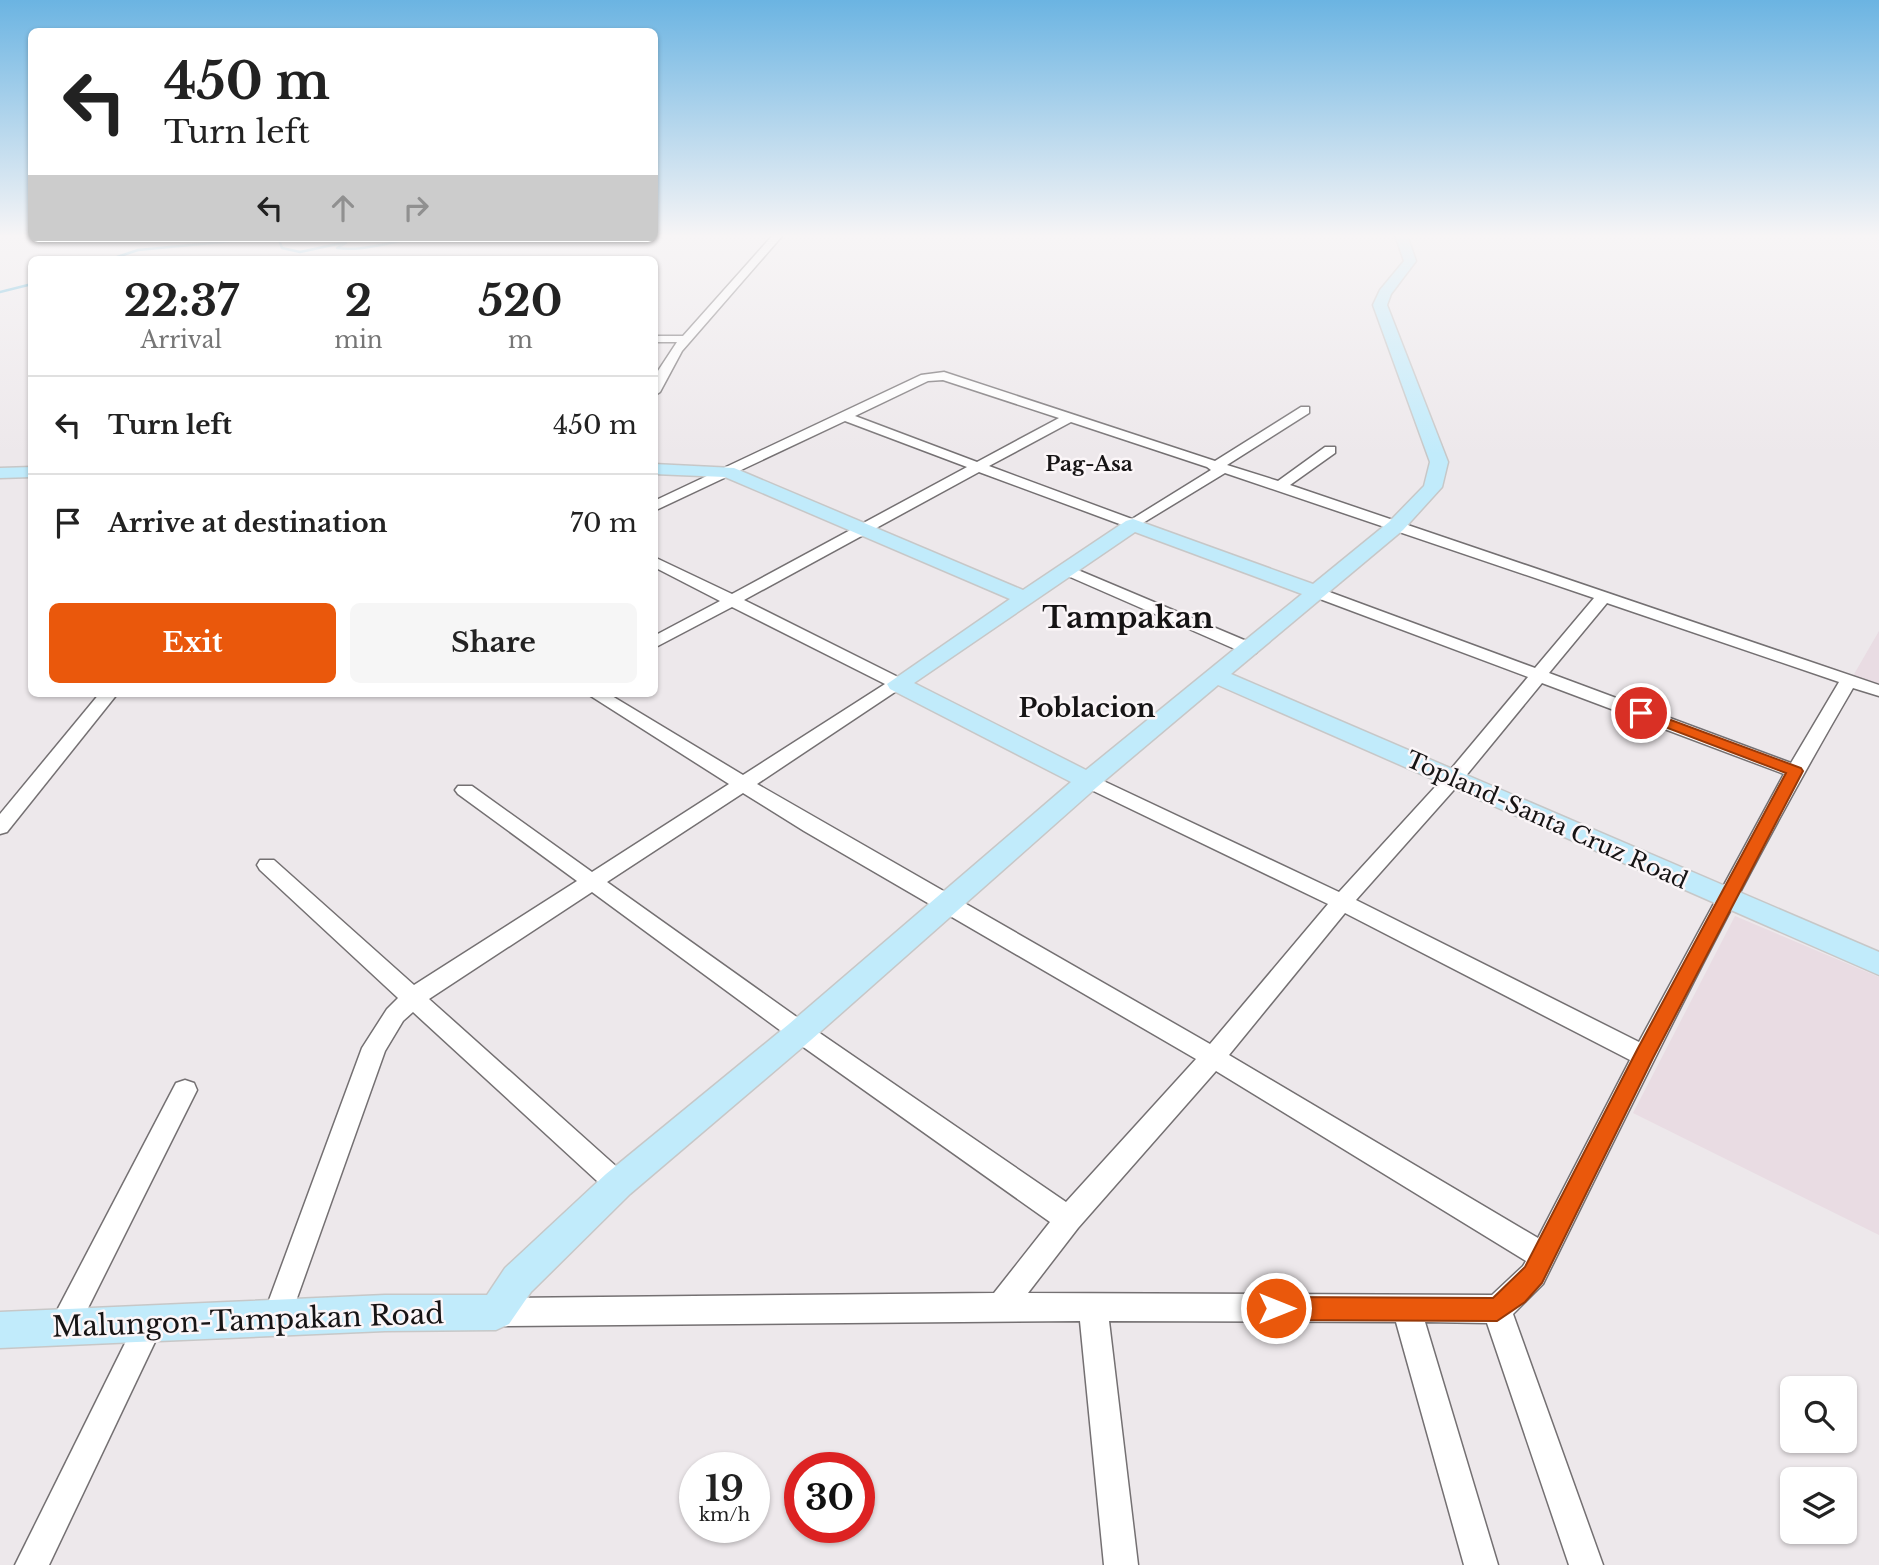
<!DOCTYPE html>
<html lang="en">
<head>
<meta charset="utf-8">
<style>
  :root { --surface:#fff; --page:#f6f6f6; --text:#222; --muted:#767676; --line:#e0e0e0; --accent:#ea580c }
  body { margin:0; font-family:"Libre Baskerville",serif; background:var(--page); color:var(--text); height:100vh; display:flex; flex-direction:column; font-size:26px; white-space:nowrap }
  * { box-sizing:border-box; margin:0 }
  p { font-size:23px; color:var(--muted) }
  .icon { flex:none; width:38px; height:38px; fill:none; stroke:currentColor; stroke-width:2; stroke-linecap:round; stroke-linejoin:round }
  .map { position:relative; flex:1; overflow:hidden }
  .panel { position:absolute; left:28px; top:256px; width:630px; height:441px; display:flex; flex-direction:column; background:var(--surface); border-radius:10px; box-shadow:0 2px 5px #0004 }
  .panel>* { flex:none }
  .hud { position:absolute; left:28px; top:28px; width:630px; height:214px; border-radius:10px; box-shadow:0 2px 5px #0004; background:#fff; color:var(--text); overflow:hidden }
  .controls { position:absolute; left:1780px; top:1376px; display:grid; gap:14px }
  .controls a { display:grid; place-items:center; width:77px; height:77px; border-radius:10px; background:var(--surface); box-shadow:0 2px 5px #0004; font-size:35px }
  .speed { position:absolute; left:679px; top:1452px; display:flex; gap:14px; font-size:35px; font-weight:700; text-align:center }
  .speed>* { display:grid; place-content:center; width:91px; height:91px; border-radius:50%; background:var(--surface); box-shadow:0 2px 5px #0004; line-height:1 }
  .speed small { font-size:18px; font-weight:400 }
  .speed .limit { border:10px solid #d22; background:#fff; color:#111 }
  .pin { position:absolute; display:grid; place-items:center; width:60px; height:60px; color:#fff; margin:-30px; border:4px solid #fff; border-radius:50%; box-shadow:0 2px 7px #0007 }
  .me { position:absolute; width:77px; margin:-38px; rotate:90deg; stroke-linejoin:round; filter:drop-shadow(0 0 5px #0008) }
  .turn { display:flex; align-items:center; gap:24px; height:147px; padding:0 21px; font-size:32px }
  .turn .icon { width:91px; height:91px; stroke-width:2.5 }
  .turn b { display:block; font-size:49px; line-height:60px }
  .lanes { display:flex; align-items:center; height:66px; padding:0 21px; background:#0003; justify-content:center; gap:35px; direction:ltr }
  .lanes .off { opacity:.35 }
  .eta { display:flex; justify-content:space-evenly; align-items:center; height:119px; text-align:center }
  .eta b { font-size:42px; font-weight:800; line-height:49px }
  .button { display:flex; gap:14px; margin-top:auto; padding:14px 21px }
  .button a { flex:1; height:80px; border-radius:10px; background:var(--accent); color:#fff; font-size:28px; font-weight:800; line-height:80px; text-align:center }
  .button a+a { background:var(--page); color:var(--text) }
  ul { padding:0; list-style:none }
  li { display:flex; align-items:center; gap:21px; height:98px; padding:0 21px; border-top:2px solid var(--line) }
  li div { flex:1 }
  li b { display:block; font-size:26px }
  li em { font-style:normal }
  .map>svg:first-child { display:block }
  .built { fill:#e9dce3 }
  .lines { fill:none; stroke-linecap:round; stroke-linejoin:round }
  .stream { stroke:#50b3d8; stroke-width:2.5 }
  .minor-casing { stroke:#747072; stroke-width:3 }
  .major-casing { stroke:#c7c7c7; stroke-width:3 }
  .minor { fill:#fff; fill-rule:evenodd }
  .major { fill:#c1ebfb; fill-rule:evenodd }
  .route { fill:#ea580c; stroke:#983908; stroke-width:2 }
  .labels { text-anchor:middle; stroke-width:5; stroke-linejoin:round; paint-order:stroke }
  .far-neighbourhood-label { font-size:21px; font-weight:bold; fill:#161415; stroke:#fbf6f8 }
  .street-label { font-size:23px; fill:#161415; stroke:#fbf6f8 }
  .quarter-label { font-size:26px; font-weight:bold; fill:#161415; stroke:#fbf6f8 }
  .near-street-label { font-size:28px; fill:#161415; stroke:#fbf6f8 }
  .district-label { font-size:30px; font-weight:bold; fill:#161415; stroke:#fbf6f8 }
</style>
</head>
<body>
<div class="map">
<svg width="1879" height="1565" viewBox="0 0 1879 1565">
  <rect width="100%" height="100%" fill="#ede8eb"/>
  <g class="built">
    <path d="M1879 631V686L1853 676Z"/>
    <path d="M1735 916 1879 977V1235L1633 1113Z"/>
  </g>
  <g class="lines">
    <g class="stream">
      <path d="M270 238 279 240 282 248 300 252 342 243H346L337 248C364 252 394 240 422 238"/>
      <path d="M111 259 138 250 264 238"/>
      <path d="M0 292 32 284"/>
    </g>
    <g class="minor-casing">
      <g id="minor">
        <path d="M773 235H783L682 351 660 392 654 396V377L677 342H654V336H683Z"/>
        <path d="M944 372 1215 461 1301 407H1309V413L1227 465 1278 481 1325 447H1335V453L1290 485 1879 685V696L1853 688C1740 881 1642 1084 1543 1284L1513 1314 1603 1565H1569L1487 1323 1425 1322 1498 1565H1464L1396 1322 1109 1321 1138 1565H1104L1080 1321 496 1326 486 1322 482 1312 486 1302 496 1298 994 1293 1050 1222 792 1039 592 892 429 999 627 1176 631 1184 627 1192 618 1196 609 1192 413 1012 403 1021 385 1051 286 1329 276 1333 266 1329 262 1319 362 1048 387 1009 398 998 260 870 257 865 260 860H274L414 985 577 881 458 794 455 790 458 786H472L592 872 729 784 586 693H607L743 775 885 684 732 607 654 648V636L720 601 654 567V557L732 594 967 467 845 421 654 511V501L921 375ZM943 380 1059 418 977 462 855 416 928 381ZM1071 422 1207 467 1211 470 1132 519 989 466ZM979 472 1133 529 1225 473 1594 598 1535 668 1324 590H1312L1310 593 1312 596 1528 677 1446 775 1339 892 1095 777H1081L1078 781 1081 785 1328 904 1210 1044 757 784 907 684 904 680 744 600ZM1607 603 1839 682 1791 763 1549 673ZM1542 683 1784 774 1639 1042 1356 900 1460 783ZM743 793 804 831 1196 1059 1066 1202 808 1025 607 882ZM1345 913 1630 1060 1538 1238 1229 1055ZM1216 1071 1526 1261 1523 1266 1492 1295 1028 1293 1078 1228Z"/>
        <path d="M1066 565 1256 645 1258 649 1256 653H1244L1061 573 1058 570 1061 567Z"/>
        <path d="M100 693H118L7 832 0 834V814Z"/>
        <path d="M185 1080 194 1083 197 1090 73 1338 63 1342 53 1338 49 1328 53 1318 176 1083Z"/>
        <path d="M149 1311 159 1315 163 1325 49 1565H15L139 1315Z"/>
      </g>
    </g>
    <g class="major-casing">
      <g id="major">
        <path d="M1395 235H1407L1416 261 1391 294 1387 305 1448 462 1442 487 1403 530 1231 674 1879 952V975L1218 685 1097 787 811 1040 630 1194 531 1292 509 1324 496 1330 385 1331 0 1348V1312L385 1295H487L505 1268 606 1174 789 1024 1071 782 890 689 887 684 1010 599 725 477 654 474V464L734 468 1023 590 1126 521 1133 519 1313 584 1389 522 1424 486 1430 462 1373 305 1380 290 1404 261ZM1135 532 1302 594 1086 770 914 683Z"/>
        <path d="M32 467V477L0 478V468Z"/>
      </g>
    </g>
    <use href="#minor" class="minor"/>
    <use href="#major" class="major"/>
  </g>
  <linearGradient id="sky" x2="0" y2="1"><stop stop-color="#6bb4e2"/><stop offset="0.52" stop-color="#f7f5f6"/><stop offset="1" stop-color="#f7f5f6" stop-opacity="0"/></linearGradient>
  <rect width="1879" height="454" fill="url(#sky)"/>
  <path class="route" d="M1641 709 1801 768 1803 771 1653 1058 1542 1283 1525 1302 1497 1321 1276 1320 1268 1316 1264 1308 1268 1300 1276 1297 1493 1298 1525 1267 1637 1050 1786 773 1636 716 1634 713Z"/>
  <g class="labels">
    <g class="far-neighbourhood-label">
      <text x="1089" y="471">Pag-Asa</text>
    </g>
    <g class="street-label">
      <text transform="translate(1547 820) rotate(24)" y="8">Topland-Santa Cruz Road</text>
    </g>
    <g class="quarter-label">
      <text x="1087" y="717">Poblacion</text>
    </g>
    <g class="near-street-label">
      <text transform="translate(248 1320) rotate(-2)" y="10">Malungon-Tampakan Road</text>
    </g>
    <g class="district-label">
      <text x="1128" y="628">Tampakan</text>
    </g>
  </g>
</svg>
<div class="controls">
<a><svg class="icon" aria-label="search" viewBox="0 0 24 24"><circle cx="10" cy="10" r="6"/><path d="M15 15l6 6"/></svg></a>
<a><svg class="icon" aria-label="layers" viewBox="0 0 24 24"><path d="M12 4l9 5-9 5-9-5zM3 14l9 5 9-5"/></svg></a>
</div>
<div class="speed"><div>19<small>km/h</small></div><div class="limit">30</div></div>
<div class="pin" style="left:1641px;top:713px;background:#d93025"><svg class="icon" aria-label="arrive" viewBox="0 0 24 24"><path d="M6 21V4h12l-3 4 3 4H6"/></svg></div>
<svg class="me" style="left:1276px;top:1308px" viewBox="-20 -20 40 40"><circle r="17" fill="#ea580c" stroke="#fff" stroke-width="3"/><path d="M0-11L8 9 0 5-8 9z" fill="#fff"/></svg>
<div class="hud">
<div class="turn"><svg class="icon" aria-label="left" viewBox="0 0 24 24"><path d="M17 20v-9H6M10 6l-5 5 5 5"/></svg><div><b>450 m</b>Turn left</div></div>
<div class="lanes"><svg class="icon" aria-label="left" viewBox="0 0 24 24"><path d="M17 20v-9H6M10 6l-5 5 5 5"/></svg><svg class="icon off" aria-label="ahead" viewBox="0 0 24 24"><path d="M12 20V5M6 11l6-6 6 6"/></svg><svg class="icon off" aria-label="right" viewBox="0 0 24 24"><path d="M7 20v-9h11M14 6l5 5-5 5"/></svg></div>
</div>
<section class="panel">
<div class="eta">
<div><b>22:37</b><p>Arrival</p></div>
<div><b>2</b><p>min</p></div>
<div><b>520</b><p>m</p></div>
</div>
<ul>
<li><svg class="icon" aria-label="left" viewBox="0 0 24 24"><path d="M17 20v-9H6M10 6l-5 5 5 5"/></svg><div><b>Turn left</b></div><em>450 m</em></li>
<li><svg class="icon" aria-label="arrive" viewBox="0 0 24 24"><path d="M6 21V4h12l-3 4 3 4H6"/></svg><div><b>Arrive at destination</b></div><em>70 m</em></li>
</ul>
<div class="button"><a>Exit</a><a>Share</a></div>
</section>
</div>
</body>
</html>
